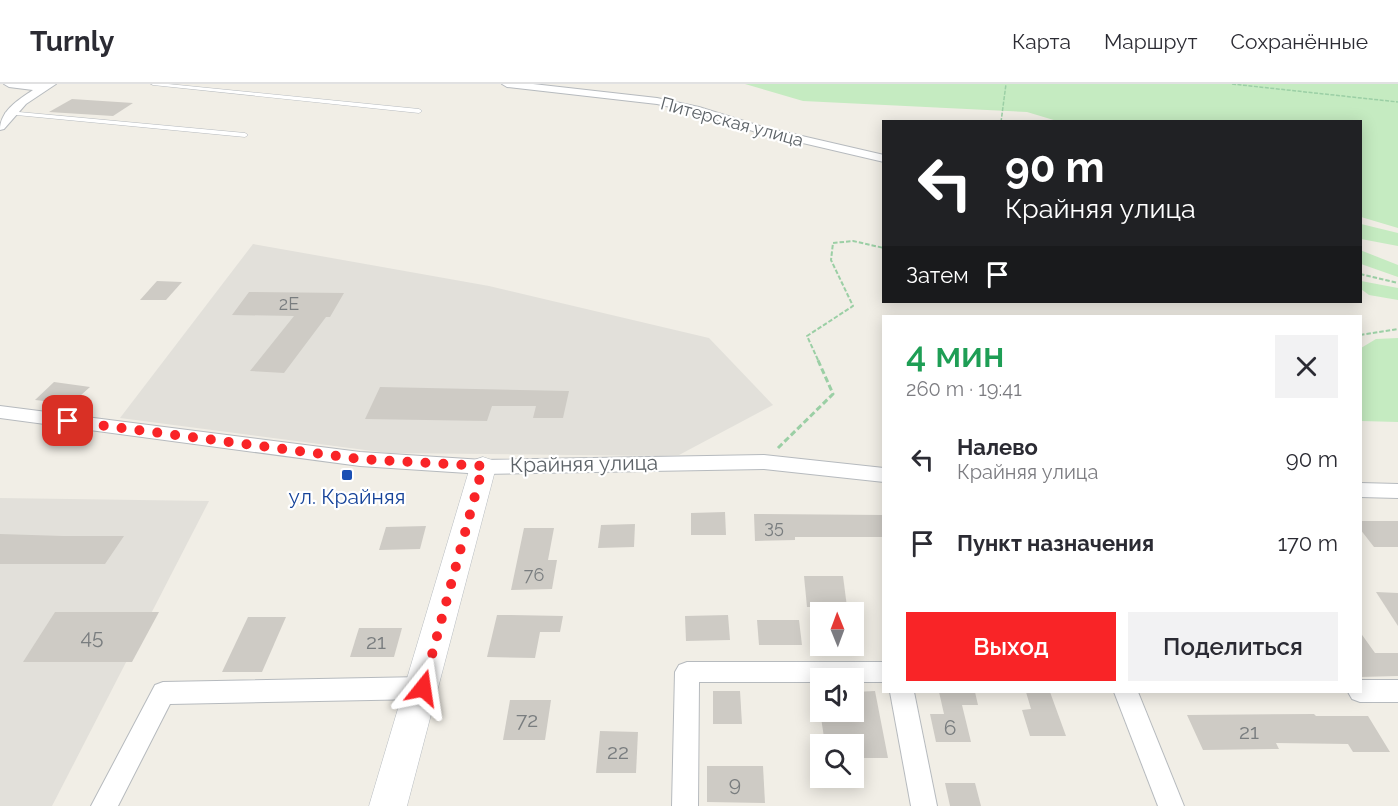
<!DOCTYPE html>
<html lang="ru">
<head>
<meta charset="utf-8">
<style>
  :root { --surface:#fff; --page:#f2f2f3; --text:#2b2b33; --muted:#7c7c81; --line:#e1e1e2; --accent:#f92427 }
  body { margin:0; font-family:Raleway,sans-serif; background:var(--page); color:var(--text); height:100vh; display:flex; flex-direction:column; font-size:22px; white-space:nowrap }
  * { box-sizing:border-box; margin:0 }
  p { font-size:20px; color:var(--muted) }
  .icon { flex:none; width:33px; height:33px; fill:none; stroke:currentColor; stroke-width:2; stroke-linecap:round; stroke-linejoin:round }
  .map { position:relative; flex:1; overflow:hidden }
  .drawer { position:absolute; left:882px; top:231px; width:480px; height:378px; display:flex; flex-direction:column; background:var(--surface); border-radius:0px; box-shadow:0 3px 15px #0003 }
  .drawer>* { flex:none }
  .banner { position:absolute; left:882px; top:36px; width:480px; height:183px; border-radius:0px; box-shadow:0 3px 15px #0003; background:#202124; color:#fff; overflow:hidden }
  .needle { width:39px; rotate:359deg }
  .buttons { position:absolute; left:810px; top:518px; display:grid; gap:12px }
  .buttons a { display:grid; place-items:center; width:54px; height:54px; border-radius:0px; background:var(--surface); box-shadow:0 3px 15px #0003; font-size:30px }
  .pin { position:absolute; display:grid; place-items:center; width:51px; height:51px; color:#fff; margin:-26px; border-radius:12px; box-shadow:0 3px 9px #0006 }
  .me { position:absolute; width:66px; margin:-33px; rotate:15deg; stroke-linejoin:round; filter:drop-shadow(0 0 4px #0008) }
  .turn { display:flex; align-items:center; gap:21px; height:126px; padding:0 24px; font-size:27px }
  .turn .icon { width:78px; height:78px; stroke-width:2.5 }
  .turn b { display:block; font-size:42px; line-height:51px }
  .then { display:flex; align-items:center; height:57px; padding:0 24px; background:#0003; gap:12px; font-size:22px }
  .round { display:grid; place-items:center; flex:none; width:63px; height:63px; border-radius:0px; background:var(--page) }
  .summary { display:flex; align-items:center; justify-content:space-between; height:102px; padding:0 24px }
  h1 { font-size:36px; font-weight:600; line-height:45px; color:#1e9e55 }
  .primary-button { display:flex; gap:12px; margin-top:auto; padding:12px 24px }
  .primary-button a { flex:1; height:69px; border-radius:0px; background:var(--accent); color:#fff; font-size:24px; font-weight:600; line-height:69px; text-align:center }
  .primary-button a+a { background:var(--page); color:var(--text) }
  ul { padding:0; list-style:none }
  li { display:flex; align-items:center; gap:18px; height:84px; padding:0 24px }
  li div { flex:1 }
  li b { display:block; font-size:22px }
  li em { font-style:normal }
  header { display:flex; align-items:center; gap:36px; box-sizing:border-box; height:84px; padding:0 30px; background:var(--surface); border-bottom:2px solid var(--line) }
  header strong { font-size:28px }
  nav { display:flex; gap:33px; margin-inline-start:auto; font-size:21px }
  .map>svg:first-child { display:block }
  .industrial { fill:#e2e0da }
  .green { fill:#c5ebc1 }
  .building { fill:#cecbc5 }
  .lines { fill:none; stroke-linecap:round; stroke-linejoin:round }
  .lane-casing { stroke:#b6babe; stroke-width:1 }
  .street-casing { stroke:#b6babe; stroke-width:2 }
  .secondary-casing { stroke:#b7bcc1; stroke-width:1 }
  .path-far2 { stroke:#9bcfa5; stroke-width:1.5; stroke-dasharray:4 1.5; stroke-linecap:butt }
  .path-far1 { stroke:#9bcfa5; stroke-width:2; stroke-dasharray:4.5 2; stroke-linecap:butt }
  .path { stroke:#9bcfa5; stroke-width:3; stroke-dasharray:6 3; stroke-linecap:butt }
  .lane { fill:#fff; fill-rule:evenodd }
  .street { fill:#fff; fill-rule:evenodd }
  .secondary { fill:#fff; fill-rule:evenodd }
  .route { stroke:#f92427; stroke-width:10; stroke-dasharray:0 18 }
  .transit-dot { fill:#1a4fb4; stroke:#fff; stroke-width:2 }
  .labels { text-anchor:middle; stroke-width:4.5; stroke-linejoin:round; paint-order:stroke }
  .far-street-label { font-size:18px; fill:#5d6368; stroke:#fff }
  .number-label { font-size:18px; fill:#797d7f }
  .street-label { font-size:21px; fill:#5d6368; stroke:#fff }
  .transit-label { font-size:21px; fill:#164399; stroke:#fff }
  .near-number-label { font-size:21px; fill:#797d7f }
</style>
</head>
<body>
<header>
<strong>Turnly</strong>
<nav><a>Карта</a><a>Маршрут</a><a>Сохранённые</a></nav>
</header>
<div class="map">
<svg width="1398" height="722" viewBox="0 0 1398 722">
  <rect width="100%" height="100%" fill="#f1eee6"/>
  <g class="industrial">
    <path d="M253 160 489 202 709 254 773 321 679 371 661 372 388 369 120 334Z"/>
    <path d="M0 414 209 417 52 722H0Z"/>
  </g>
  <g class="green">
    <path d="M745 0H1398V144L1361 133 1360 38 1057 37 1027 28 803 17Z"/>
    <path d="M1361 140 1398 149V162L1361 155Z"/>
    <path d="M1360 166 1398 181V193L1361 180Z"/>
    <path d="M1361 197 1398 204V216L1369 211 1361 205Z"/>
    <path d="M1398 254V338L1361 337V264L1376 255Z"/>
  </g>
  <g class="building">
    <path d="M72 15 133 19 113 32 49 28Z"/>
    <path d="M157 197 182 198 166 216H140Z"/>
    <path d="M249 208 344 209 330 233H326L284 289 250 287 294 232 232 231Z"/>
    <path d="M54 298 90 303 71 320 35 316Z"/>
    <path d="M380 303 569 307 563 334H533L536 322H492L487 337 365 335Z"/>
    <path d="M725 428 726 451H691V429Z"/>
    <path d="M754 430 884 431V453H795V456L755 457Z"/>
    <path d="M1360 437H1398V463H1374L1360 445Z"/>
    <path d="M635 440 634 463 598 464 601 441Z"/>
    <path d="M426 442 420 465 379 466 386 443Z"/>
    <path d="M524 444H554L548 476H557L552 505 511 506Z"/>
    <path d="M0 450 63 452H124L105 480H0Z"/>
    <path d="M804 492H843L847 523H807Z"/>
    <path d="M1376 508 1398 509V542Z"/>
    <path d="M55 528H159L132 578H23Z"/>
    <path d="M497 531H511L563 532 560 548H540L535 574 487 573Z"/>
    <path d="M728 531 730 556 686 557 685 532Z"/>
    <path d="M248 533H286L262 588H222Z"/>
    <path d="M757 536H799L802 561H759Z"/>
    <path d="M359 544H402L394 573H350Z"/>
    <path d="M1360 548 1375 569H1398V592L1360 593Z"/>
    <path d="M713 607H740L742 640H713Z"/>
    <path d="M875 607 888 674H854V660H825L820 627H854V608Z"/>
    <path d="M939 608H975L978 621H962L971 658H936L930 630H944Z"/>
    <path d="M1026 608H1050L1066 652H1030L1022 626 1031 625Z"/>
    <path d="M510 616H551L545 656H503Z"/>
    <path d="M1314 630 1316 632H1368L1390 668H1353L1348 660 1276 659 1279 665 1203 666 1187 631Z"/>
    <path d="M600 647 638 648 636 689H596Z"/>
    <path d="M707 682H763L765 719 707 718Z"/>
    <path d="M945 699H975L981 722H950Z"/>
  </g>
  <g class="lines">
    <g class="lane-casing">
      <g id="lane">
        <path d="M151 0H168L419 25 422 27 419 29 153 1Z"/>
        <path d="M8 27 245 49 248 51 245 53 6 30 5 29Z"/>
      </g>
    </g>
    <g class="street-casing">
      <g id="street">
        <path d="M4 0H56L26 20 4 45 0 46C0 27 18 16 33 6L9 3Z"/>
        <path d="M502 0H533L657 14 699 23 763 43 884 71V78L756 48 693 28 657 20 507 3Z"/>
        <path d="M0 322 360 368 483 376 764 371 884 384V398L764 385 483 390 360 382 0 334Z"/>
        <path d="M1360 399 1398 400V414L1360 413Z"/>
        <path d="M687 578H884V598H854V594H820V598H699L698 722H672L675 588 679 581Z"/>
        <path d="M423 593 431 596 435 604 431 612 423 615 170 620 118 722H91L155 601 163 598Z"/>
        <path d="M1360 596H1398V618H1360L1352 615 1348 608H1360Z"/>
        <path d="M890 608H914L937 722H911Z"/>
        <path d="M1114 608H1138L1184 722H1158Z"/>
      </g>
    </g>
    <g class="secondary-casing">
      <path id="secondary" d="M483 373 492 376 496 383 407 722H369L470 383 474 376Z"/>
    </g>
    <g class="path-far2">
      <path d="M1232 0 1398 18"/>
      <path d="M1001 38 1006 0"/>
    </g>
    <g class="path-far1">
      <path d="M1360 190 1398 199"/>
      <path d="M1360 251 1398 245"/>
      <path d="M818 276 807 252 853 222 831 176 833 159 853 157 884 164"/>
    </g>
    <path class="path" d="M778 364 833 310 817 274"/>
    <use href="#lane" class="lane"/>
    <use href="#street" class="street"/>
    <use href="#secondary" class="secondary"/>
  </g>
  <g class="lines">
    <path class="route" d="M68 337 360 375 483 382 423 604"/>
  </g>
  <rect class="transit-dot" x="341" y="385" width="12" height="12" rx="3"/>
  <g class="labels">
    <g class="far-street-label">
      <text transform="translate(732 38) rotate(15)" y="6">Питерская улица</text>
    </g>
    <g class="number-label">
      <text x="289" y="226">2Е</text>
      <text x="774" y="449">35</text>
      <text x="534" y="497">76</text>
    </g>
    <g class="street-label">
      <text transform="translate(584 380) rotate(-1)" y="7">Крайняя улица</text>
    </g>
    <g class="transit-label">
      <text x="347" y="420">ул. Крайняя</text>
    </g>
    <g class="near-number-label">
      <text x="92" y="560">45</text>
      <text x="376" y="565">21</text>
      <text x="527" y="643">72</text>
      <text x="950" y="651">6</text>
      <text x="1249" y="655">21</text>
      <text x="618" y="675">22</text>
      <text x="735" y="707">9</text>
    </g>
  </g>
</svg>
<div class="buttons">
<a><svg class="needle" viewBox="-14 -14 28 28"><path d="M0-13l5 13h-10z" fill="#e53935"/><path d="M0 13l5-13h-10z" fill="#7c7c81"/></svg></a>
<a><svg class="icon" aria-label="sound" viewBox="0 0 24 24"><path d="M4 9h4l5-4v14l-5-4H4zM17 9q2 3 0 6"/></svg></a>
<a><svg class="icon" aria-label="search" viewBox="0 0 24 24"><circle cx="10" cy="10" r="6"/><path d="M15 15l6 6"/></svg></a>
</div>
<div class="pin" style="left:68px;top:337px;background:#d93025"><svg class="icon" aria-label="arrive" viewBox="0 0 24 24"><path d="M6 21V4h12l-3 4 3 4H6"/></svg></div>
<svg class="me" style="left:423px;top:604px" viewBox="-20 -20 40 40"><path d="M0-17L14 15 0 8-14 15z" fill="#f92427" stroke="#fff" stroke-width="4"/></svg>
<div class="banner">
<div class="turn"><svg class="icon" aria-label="left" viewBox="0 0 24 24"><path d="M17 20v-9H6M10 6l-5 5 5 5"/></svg><div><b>90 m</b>Крайняя улица</div></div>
<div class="then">Затем<svg class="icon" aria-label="arrive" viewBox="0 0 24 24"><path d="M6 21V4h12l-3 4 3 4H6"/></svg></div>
</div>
<section class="drawer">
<div class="summary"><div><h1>4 мин</h1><p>260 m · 19:41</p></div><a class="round"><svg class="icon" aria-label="close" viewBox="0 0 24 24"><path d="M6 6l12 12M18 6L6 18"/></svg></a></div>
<ul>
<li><svg class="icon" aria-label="left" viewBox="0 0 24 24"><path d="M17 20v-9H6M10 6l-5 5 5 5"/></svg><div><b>Налево</b><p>Крайняя улица</p></div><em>90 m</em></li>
<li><svg class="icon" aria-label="arrive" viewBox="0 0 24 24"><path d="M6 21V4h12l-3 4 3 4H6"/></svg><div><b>Пункт назначения</b></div><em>170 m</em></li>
</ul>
<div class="primary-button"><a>Выход</a><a>Поделиться</a></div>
</section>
</div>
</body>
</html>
